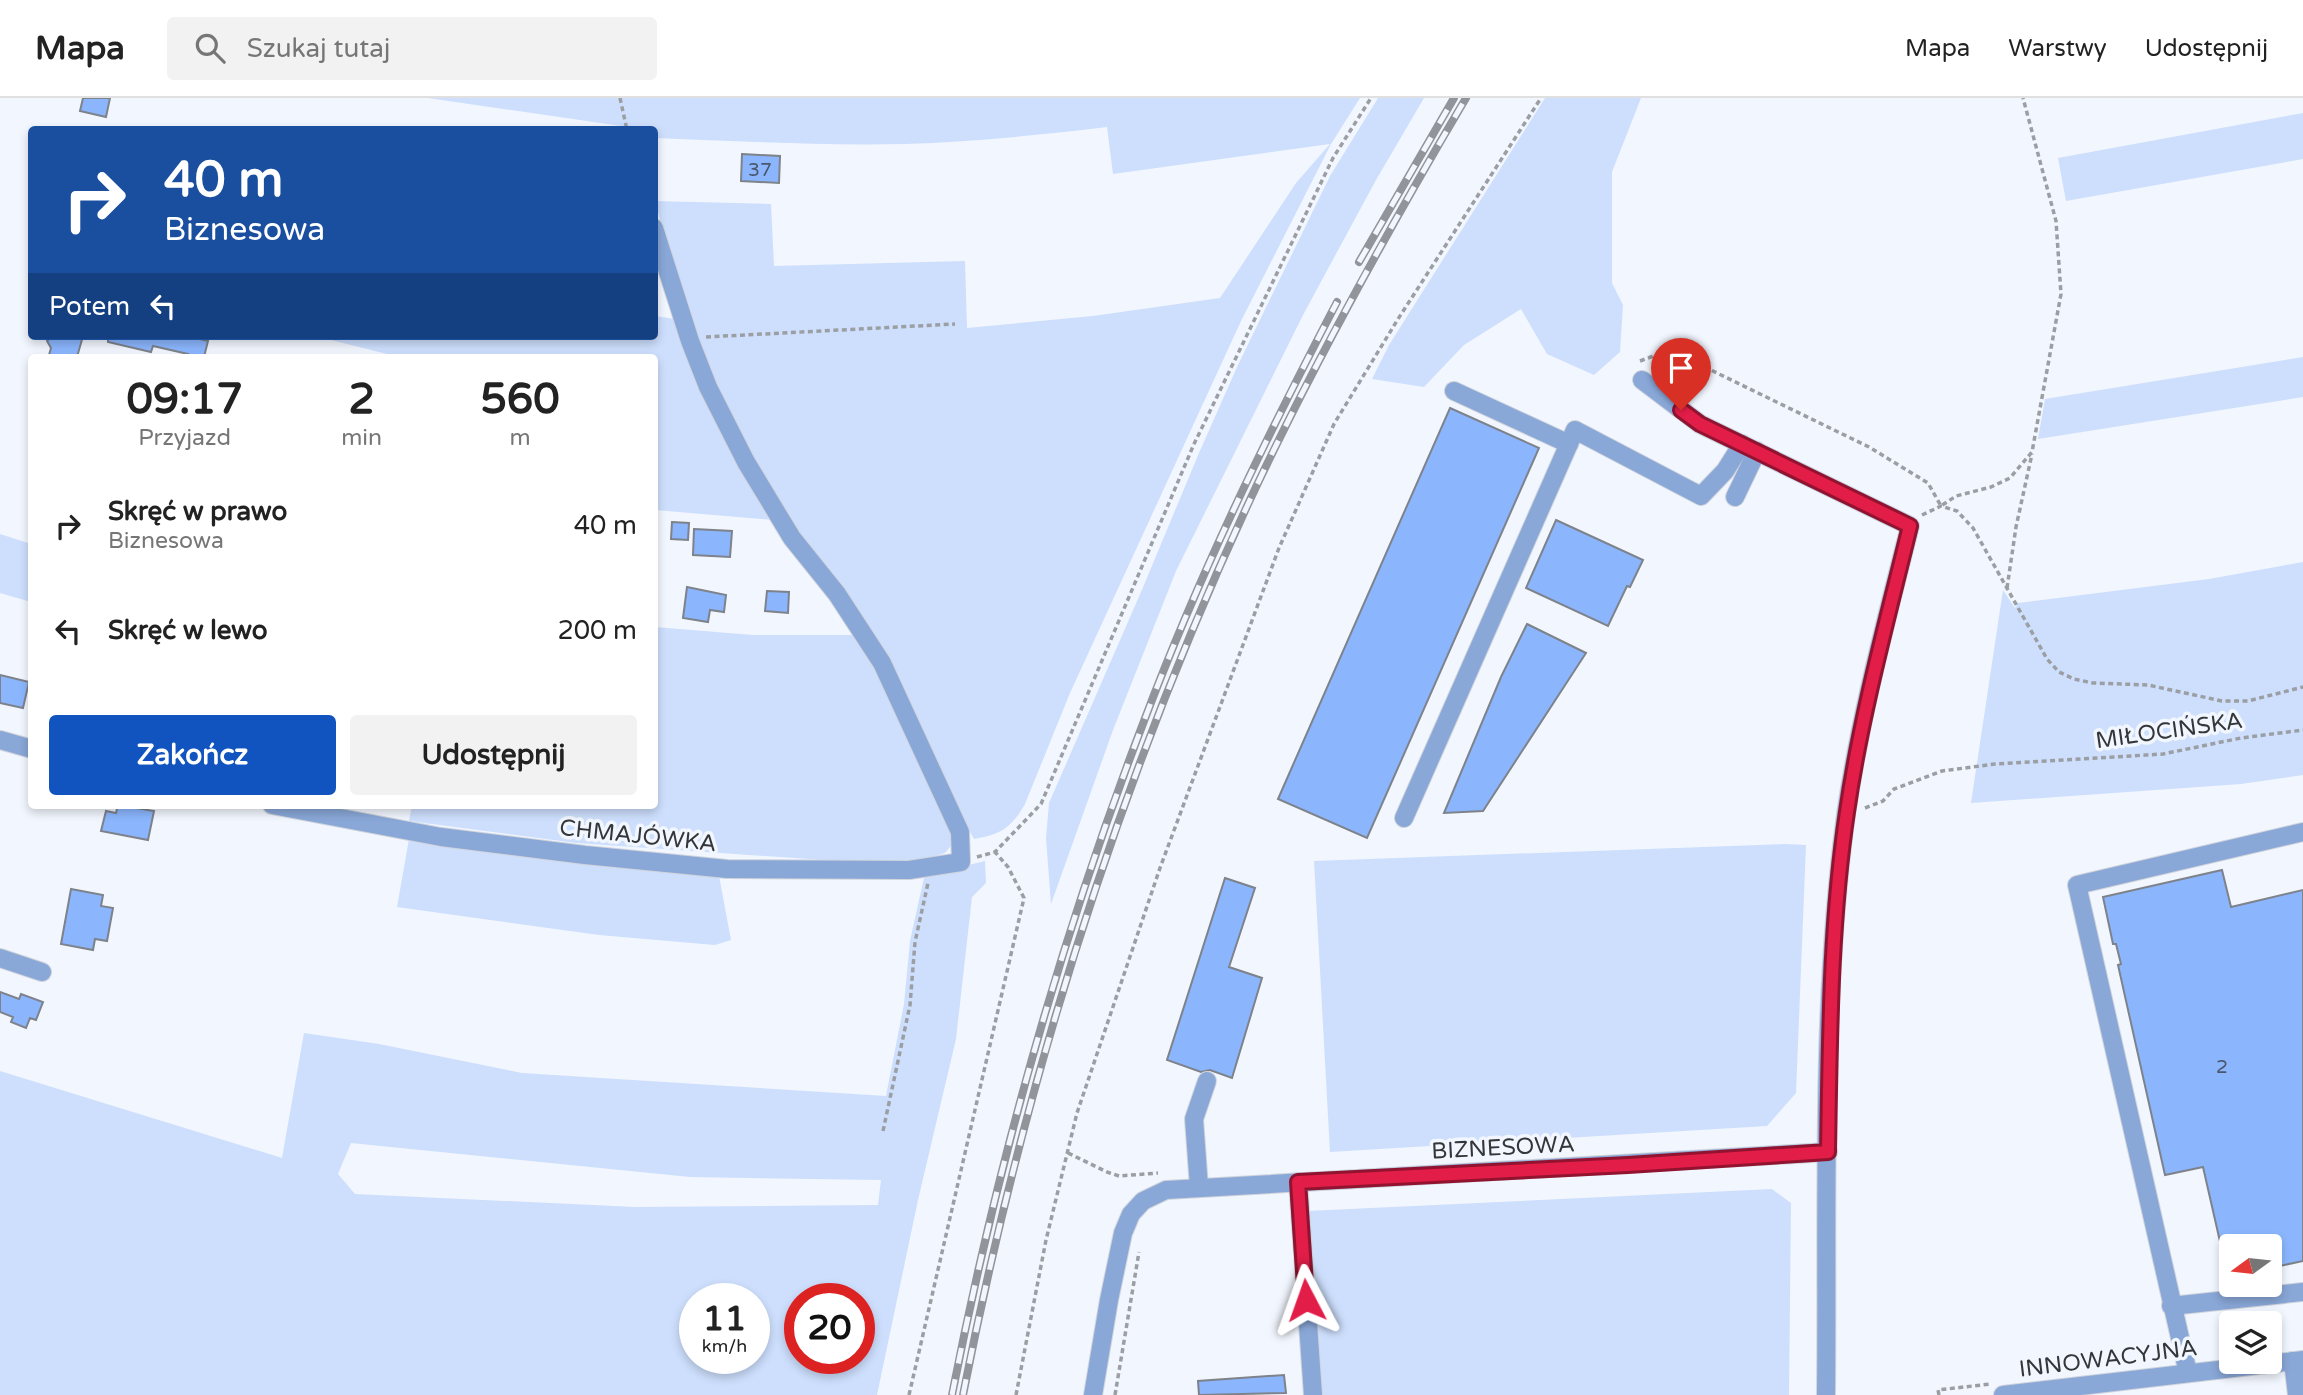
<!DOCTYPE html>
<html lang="pl">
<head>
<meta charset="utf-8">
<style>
  :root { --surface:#fff; --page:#f2f2f2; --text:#222; --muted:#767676; --line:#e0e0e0; --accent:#1154bf }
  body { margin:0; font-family:"Varela Round",sans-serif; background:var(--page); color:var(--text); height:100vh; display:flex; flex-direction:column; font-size:26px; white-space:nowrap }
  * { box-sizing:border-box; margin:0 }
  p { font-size:23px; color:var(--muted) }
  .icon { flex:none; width:38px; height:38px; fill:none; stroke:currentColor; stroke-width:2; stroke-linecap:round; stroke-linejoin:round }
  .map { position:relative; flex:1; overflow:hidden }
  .panel { position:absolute; left:28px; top:256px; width:630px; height:455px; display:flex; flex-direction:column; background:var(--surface); border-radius:7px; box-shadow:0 4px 10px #0003 }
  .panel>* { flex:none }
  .top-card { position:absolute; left:28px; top:28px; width:630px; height:214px; border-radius:7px; box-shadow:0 4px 10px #0003; background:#1a4fa0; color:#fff; overflow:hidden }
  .needle { width:46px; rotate:255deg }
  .controls { position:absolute; left:2219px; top:1136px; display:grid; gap:14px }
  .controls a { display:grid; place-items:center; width:63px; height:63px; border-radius:7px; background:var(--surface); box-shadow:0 4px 10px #0003; font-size:35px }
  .speed { position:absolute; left:679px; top:1185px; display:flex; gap:14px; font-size:35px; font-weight:700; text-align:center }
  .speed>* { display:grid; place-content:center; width:91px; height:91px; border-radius:50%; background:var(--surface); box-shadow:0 4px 10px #0003; line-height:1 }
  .speed small { font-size:18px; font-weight:400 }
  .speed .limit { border:10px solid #d22; background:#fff; color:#111 }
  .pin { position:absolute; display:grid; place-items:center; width:60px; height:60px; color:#fff; margin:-72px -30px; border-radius:50% 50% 50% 0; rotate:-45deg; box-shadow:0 0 7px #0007 }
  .pin .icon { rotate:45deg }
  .me { position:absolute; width:77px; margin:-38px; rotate:356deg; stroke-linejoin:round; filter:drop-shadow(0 0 5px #0008) }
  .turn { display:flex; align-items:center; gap:24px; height:147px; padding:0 21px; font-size:32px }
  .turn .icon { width:91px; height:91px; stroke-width:2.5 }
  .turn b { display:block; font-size:49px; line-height:60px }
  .then { display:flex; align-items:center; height:66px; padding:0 21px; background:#0003; gap:14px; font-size:26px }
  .eta { display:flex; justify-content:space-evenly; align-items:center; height:119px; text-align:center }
  .eta b { font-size:42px; font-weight:700; line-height:49px }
  .button { display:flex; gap:14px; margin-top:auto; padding:14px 21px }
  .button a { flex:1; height:80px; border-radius:7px; background:var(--accent); color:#fff; font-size:28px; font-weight:700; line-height:80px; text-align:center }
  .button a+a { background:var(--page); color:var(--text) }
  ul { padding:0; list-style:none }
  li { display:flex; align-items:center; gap:21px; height:105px; padding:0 21px }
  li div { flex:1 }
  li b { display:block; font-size:26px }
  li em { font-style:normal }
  header { display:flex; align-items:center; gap:42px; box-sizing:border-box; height:98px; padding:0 35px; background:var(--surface); border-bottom:2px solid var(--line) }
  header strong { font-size:33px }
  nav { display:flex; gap:38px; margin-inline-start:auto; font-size:24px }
  .search { width:490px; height:63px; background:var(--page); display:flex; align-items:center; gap:18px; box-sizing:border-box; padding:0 24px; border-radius:7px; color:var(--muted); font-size:26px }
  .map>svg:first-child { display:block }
  .green { fill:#cddffd; fill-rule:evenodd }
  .building { fill:#8bb6fe; stroke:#7d828b; stroke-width:2 }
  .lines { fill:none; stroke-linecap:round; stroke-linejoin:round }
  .minor-casing { stroke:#d0d4db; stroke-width:20 }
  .path { stroke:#9b9fa4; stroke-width:3.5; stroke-dasharray:5 3.5; stroke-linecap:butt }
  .minor { stroke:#89a7d7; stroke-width:18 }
  .rail-casing { stroke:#91949a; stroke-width:8 }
  .rail { stroke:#f2f6fe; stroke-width:5; stroke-dasharray:16; stroke-linecap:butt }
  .route-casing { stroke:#92132f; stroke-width:18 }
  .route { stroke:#e11d48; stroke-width:12 }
  .labels { text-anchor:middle; stroke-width:7; stroke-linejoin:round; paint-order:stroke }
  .number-label { font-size:19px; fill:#4a576b }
  .street-label { font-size:23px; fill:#34373a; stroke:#f2f6fe }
</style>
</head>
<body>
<header>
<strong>Mapa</strong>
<div class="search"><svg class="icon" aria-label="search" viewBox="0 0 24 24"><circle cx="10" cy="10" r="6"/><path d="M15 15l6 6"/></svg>Szukaj tutaj</div>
<nav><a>Mapa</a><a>Warstwy</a><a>Udostępnij</a></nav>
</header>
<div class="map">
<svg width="2303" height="1297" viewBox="0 0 2303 1297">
  <rect width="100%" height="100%" fill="#f2f6fe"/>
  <g class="green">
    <path d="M428 0H1360L1331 46 1241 223 1070 595 1025 706C1012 729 1001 737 974 741L805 448 771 394 709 274 670 159 655 103 771 106 774 168 965 163 967 230 1093 218 1220 200 1296 85 1330 46 1113 76 1107 29C1040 37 972 44 905 46 821 48 738 43 655 40L654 32 623 31 621 28Z"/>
    <path d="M1378 0H1424L1376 82 1303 217 1176 473 1113 632 1051 806 1046 740 1049 705 1141 494 1199 355 1237 269 1330 78Z"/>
    <path d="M1545 0H1641L1612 74V185L1623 207 1620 254 1594 277 1547 256 1521 211 1464 247 1424 289 1372 281 1389 247Z"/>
    <path d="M2303 15V61L2066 103 2058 60Z"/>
    <path d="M655 218 675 221 700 294 774 422 655 412 654 259H399L315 238H654Z"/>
    <path d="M2303 259V299L2038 341 2045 301Z"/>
    <path d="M0 436 31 446V504L0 495Z"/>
    <path d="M2303 464V677L2241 686 1971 705 2003 492 2015 510 2018 505 2209 481Z"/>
    <path d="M655 529 753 537H855L884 586 955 743 945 755 912 765 824 762 576 745 409 723 412 707H654Z"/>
    <path d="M409 741 719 778 731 842 715 847 599 837 397 809Z"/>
    <path d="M1784 746 1806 747 1796 995 1767 1028 1330 1054 1314 763Z"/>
    <path d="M985 763 986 785 972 799 956 941 918 1102 877 1297H0V973L282 1060 304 935 379 946 522 975 886 998 904 906 910 843 924 780 956 770ZM351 1045 690 1079 881 1082 878 1107 635 1109 355 1096 338 1076ZM695 1200H754V1260H695ZM800 1200H859V1260H800Z"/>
    <path d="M1772 1091 1791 1105 1789 1297H1320L1307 1113Z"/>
  </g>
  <g class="building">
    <path d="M83 0H110L106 19 80 13Z"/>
    <path d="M742 56 780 58 779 85 741 83Z"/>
    <path d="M53 238H83L77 259 49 257 51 250 47 243Z"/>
    <path d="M108 238H187L208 243 204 259H187L188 256 153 248 151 254 108 244Z"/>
    <path d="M1450 310 1539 350 1367 740 1278 701Z"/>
    <path d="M1556 422 1643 462 1630 489 1627 488 1608 528 1526 490Z"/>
    <path d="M672 424 689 425 688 442 671 441Z"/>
    <path d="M694 431 732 433 730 459 693 457Z"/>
    <path d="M687 489 726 497 724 514 710 512 708 524 683 520Z"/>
    <path d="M767 493 789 494 788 515 765 513Z"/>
    <path d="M1527 526 1586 555 1483 713 1444 715 1501 579Z"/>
    <path d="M0 577 29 584 23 610 0 605Z"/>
    <path d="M118 707 154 713 148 742 101 733 106 713 116 715Z"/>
    <path d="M2222 772 2231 809 2303 792V1163L2270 1170V1148H2221L2203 1069 2165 1077 2118 867 2121 866 2116 846H2113L2103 799Z"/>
    <path d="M1225 780 1255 790 1229 869 1262 880 1232 980 1210 972 1201 974 1167 962Z"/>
    <path d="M71 791 103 797 101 808 113 810 107 843 95 841 93 852 61 846Z"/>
    <path d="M0 894 19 901 21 896 43 904 36 922 30 920 26 930 11 924 13 919 0 914Z"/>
    <path d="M1284 1277 1286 1295 1199 1297 1198 1283Z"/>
  </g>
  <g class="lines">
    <g class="minor-casing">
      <g id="minor">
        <path d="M1642 282 1700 326 1910 428C1886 523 1860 619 1846 716 1820 908 1828 1104 1826 1297"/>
        <path d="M1454 293 1569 346"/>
        <path d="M1735 399 1757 353"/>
        <path d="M0 642 32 651"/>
        <path d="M272 707 441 739 585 757 727 771 909 772 961 764 960 734 882 565 837 496 792 440 746 364 708 289 690 243 654 130"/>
        <path d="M1404 720 1575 332 1701 398 1725 373 1742 346"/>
        <path d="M0 860 42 874"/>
        <path d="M1298 1084 1313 1297"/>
        <path d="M1199 1089 1194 1021 1207 983"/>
        <path d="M2171 1208 2303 1194"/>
        <path d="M2293 1263 2297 1297"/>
        <path d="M2188 1275 2077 787 2303 734"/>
        <path d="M1093 1297 1109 1202 1123 1135 1131 1116 1143 1103 1166 1092 1828 1054"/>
        <path d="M2003 1297 2303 1262"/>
      </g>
    </g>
    <g class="path">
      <path d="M620 0 627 32"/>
      <path d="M706 239 955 226"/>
      <path d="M1640 263 1656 257H1680L1869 349 1928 385 1941 408 1956 398 1991 389 2010 380 2032 354 2061 196 2056 123 2023 0"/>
      <path d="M1922 417 1941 408 1957 413 1973 430 2047 561 2059 574 2074 581 2093 585 2148 587 2222 603H2248L2303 589"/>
      <path d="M2007 490 2016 429 2032 356"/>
      <path d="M1865 710 1883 703 1894 691 1942 673 1995 666 2163 656 2241 640 2303 632"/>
      <path d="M977 759 995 754 1041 706 1194 346 1333 60 1371 0"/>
      <path d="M883 1033 910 907 915 844 928 785"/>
      <path d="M1068 1055 1107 1074 1119 1078 1158 1075"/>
      <path d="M909 1297 1024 800 1008 769 995 754"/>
      <path d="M1016 1297 1046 1142 1077 1015 1160 770 1279 450 1334 326 1398 221 1541 0"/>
      <path d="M1115 1297 1139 1154"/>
      <path d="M1939 1297 1938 1292 1990 1286"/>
    </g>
    <use href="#minor" class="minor"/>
    <g class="rail-casing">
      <g id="rail">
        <path d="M1359 164 1454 0"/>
        <path d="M952 1297C997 1067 1060 842 1144 623 1198 479 1266 340 1337 204"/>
        <path d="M963 1297C1024 985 1120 678 1256 389 1319 256 1391 127 1466 0"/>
      </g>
    </g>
    <use href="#rail" class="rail"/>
  </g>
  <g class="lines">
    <g class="route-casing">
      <path id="route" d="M1306 1202 1298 1084 1628 1067 1828 1054C1830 940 1830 827 1847 714 1861 617 1887 523 1910 428L1700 326 1681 312"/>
    </g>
    <use href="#route" class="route"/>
  </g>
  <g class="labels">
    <g class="number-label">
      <text x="760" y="78">37</text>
      <text x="2222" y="975">2</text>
    </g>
    <g class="street-label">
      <text transform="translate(2169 632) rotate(-8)" y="8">MIŁOCIŃSKA</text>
      <text transform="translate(638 737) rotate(6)" y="8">CHMAJÓWKA</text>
      <text transform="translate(1503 1049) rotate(-3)" y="8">BIZNESOWA</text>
      <text transform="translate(2108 1260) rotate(-7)" y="8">INNOWACYJNA</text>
    </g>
  </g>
</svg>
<div class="controls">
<a><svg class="needle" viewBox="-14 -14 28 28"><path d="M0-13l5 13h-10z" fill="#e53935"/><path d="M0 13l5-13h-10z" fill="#767676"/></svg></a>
<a><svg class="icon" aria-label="layers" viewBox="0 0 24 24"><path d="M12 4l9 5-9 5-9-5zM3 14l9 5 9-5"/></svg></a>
</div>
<div class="speed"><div>11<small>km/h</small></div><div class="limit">20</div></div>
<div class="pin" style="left:1681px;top:312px;background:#d93025"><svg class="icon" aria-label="arrive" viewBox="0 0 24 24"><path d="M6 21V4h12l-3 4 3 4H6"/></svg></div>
<svg class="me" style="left:1306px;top:1202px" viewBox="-20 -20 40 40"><path d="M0-17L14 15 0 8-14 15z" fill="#e11d48" stroke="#fff" stroke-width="4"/></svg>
<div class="top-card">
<div class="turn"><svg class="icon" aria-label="right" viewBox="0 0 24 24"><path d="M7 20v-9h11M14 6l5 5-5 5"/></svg><div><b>40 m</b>Biznesowa</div></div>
<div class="then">Potem<svg class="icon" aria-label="left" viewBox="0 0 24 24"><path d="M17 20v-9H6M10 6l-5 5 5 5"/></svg></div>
</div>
<section class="panel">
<div class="eta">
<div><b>09:17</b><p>Przyjazd</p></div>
<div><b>2</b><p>min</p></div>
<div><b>560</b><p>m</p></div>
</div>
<ul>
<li><svg class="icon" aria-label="right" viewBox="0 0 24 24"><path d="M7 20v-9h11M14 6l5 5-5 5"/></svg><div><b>Skręć w prawo</b><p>Biznesowa</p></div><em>40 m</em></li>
<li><svg class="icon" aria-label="left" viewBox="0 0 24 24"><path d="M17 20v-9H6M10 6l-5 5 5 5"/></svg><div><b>Skręć w lewo</b></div><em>200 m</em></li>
</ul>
<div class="button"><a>Zakończ</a><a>Udostępnij</a></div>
</section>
</div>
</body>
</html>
